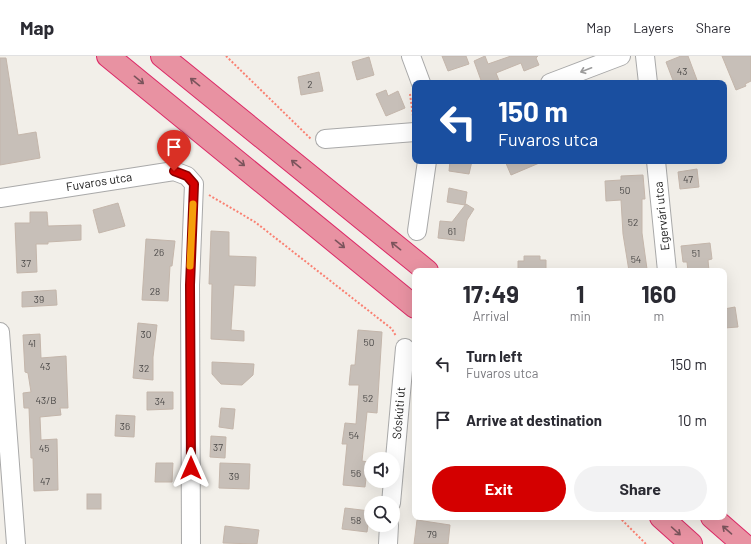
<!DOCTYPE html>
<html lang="en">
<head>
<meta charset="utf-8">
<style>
  :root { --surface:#fff; --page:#f2f2f3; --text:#2b2b33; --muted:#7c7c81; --line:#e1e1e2; --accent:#d40000 }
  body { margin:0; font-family:Barlow,sans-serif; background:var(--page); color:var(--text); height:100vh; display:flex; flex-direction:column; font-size:15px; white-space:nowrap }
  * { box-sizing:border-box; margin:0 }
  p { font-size:13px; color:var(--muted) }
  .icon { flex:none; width:22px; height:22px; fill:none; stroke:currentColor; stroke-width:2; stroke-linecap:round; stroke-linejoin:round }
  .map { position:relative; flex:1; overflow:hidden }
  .panel { position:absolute; left:412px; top:212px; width:315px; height:252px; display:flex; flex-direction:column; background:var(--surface); border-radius:8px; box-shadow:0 4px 16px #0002 }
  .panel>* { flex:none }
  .guide { position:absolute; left:412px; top:24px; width:315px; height:84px; border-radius:8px; box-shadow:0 4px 16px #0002; background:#1a4fa0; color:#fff; overflow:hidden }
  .tools { position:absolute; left:364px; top:396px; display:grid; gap:8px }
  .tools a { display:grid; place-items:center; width:36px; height:36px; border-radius:50%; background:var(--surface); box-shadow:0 4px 16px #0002; font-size:20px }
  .pin { position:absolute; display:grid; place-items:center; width:34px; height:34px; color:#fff; margin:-41px -17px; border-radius:50% 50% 50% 0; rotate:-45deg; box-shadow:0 0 4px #0007 }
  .pin .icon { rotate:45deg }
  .me { position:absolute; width:44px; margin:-22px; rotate:0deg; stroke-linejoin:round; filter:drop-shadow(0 0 3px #0008) }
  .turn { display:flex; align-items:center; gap:14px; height:84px; padding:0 20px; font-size:18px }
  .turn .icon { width:52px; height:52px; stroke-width:2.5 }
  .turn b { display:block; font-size:28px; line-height:34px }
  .eta { display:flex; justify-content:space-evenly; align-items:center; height:68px; text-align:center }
  .eta b { font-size:24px; font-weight:700; line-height:28px }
  .primary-button { display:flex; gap:8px; margin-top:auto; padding:8px 20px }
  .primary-button a { flex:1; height:46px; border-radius:24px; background:var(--accent); color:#fff; font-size:16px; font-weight:700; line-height:46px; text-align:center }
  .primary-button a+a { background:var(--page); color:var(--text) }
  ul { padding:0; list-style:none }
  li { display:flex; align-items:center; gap:12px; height:56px; padding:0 20px }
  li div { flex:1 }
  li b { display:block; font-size:15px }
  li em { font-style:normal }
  header { display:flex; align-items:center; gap:24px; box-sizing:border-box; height:56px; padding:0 20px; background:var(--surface); border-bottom:1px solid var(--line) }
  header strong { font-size:19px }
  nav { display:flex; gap:22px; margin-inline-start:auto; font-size:14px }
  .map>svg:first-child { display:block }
  .building { fill:#c7bfb8; stroke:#c4b6ab }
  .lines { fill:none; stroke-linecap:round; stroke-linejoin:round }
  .minor-casing { stroke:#a9a9a9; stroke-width:20 }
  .highway-casing { stroke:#dc2a67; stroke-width:24 }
  .path { stroke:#fa8072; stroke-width:2; stroke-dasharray:2 2; stroke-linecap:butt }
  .minor { stroke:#fff; stroke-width:18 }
  .highway { stroke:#e892a2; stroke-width:22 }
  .oneway { stroke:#9c9c9c }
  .oneway2 { stroke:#7b545c }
  .route-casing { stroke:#8a0000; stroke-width:10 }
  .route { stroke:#d40000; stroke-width:7 }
  .slow { stroke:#f59e0b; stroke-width:7 }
  .labels { text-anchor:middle; stroke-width:3; stroke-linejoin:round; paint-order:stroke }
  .number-label { font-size:10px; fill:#4b4948 }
  .street-label { font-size:12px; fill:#222; stroke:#fff }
</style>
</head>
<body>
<header>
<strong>Map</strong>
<nav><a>Map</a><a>Layers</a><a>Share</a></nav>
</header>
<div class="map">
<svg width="751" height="488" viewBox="0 0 751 488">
  <rect width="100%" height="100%" fill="#f2efe9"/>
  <g class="building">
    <path d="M442 0H466L469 8 448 15Z"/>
    <path d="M485 0 488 8 511 0H538L536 2 539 9 524 15 521 7 496 17 500 27H482L474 5Z"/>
    <path d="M681 0H688L697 24 689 27H674L666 6Z"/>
    <path d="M722 0H751V25L745 28 746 30 736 34Z"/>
    <path d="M369 1 374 19 357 24 352 6Z"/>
    <path d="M0 2H6L18 79 36 76 40 102 0 109Z"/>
    <path d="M319 16 323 35 301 39 298 21Z"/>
    <path d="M386 34 388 40 398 35 405 52 386 60 376 38Z"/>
    <path d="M450 105H472L469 118 449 115Z"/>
    <path d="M505 105H544L511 119Z"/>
    <path d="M697 113 699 131 680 133 678 116Z"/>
    <path d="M643 119 645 143H642V177L647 213 629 215 623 178 621 144 606 145 605 125 621 124V120Z"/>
    <path d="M449 132 467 136 465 149 447 146Z"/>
    <path d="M118 147 125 170 99 177 93 154Z"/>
    <path d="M466 148 474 153 467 164 464 185 438 182 440 165 452 166Z"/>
    <path d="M30 156H47L48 170 81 169V184L48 186V188H36L37 216 17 217 15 167H30Z"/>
    <path d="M211 175 229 176V200L256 201 255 230 234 229 231 274 244 275V285L211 283 212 228H209Z"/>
    <path d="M146 183 175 185 172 210H170L168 245 142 244Z"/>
    <path d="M710 187 712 203 708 204 709 215H688L687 206H683L681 190Z"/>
    <path d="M524 200H540V204H546V215H518V205H524Z"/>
    <path d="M56 234 57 249 22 251V236Z"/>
    <path d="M735 251 738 271 724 272V253Z"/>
    <path d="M138 267 157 269 153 301V324L133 322Z"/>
    <path d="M358 274 382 276 377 357 367 356 362 405 368 406 365 431 343 429 347 388H342L345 367 356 368 359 329H349L351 309H355Z"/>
    <path d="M40 278 41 302 66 300 68 352H60L61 359 40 361 41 384 57 383 58 434 34 435 33 402H31L29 352H24L23 337 31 336 28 317 25 316 23 279Z"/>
    <path d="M212 306 254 308 253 319 242 329 221 328 212 318Z"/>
    <path d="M147 336H173V353L147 354Z"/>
    <path d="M221 352 235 353 233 373 219 371Z"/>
    <path d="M116 359 135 360 134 381 115 380Z"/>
    <path d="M211 380 226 381 225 402 210 401Z"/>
    <path d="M156 407H173L172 426H155Z"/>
    <path d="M220 407 250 408 249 433 219 432Z"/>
    <rect x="87" y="438" width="14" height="15"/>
    <path d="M345 452 370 455 367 476 342 473Z"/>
    <path d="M417 464 450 469 448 488H414Z"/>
    <path d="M225 470 259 474 257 488 223 487Z"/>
  </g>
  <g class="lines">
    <g class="minor-casing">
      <g id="minor">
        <path d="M411 0 421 27"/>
        <path d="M645 0 648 27"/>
        <path d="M550 27 621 0"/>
        <path d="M325 83 415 76"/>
        <path d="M656 105 667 215"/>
        <path d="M0 142 174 115 187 120 194 128 190 229 191 488"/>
        <path d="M417 175 427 105"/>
        <path d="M0 276 16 488"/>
        <path d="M391 447 405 292"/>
        <path d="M388 488 389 469"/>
      </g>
    </g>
    <g class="highway-casing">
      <g id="highway">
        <path d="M108 0 415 251"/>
        <path d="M162 0 427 215"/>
        <path d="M661 461 691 488"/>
        <path d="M712 461 743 488"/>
      </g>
    </g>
    <g class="path">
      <path d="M226 0 311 83"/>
      <path d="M410 38 413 60H412"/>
      <path d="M209 139 255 166 392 273 396 280"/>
      <path d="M619 461 646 488"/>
    </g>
    <use href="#minor" class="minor"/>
    <use href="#highway" class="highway"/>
  </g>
  <defs><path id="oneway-shaft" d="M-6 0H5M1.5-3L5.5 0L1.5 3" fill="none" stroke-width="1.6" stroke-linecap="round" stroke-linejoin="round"/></defs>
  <use class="oneway" href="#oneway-shaft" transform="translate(586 14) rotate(159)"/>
  <g class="oneway2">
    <use href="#oneway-shaft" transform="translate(139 24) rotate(39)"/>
    <use href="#oneway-shaft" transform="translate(195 26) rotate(-141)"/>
    <use href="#oneway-shaft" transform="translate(240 106) rotate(39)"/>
    <use href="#oneway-shaft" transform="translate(296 108) rotate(-141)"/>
    <use href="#oneway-shaft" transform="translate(340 188) rotate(39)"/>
    <use href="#oneway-shaft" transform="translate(396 190) rotate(-141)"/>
    <use href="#oneway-shaft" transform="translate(727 474) rotate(-139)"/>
    <use href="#oneway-shaft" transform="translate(676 475) rotate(42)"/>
  </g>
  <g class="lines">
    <g class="route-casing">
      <path id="route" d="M174 115 187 120 194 128 190 229 191 412"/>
    </g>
    <use href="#route" class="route"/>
    <path class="slow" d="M190 210 193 148"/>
  </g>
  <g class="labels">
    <g class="number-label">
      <text x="682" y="19">43</text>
      <text x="310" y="32">2</text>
      <text x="688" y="127">47</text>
      <text x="625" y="138">50</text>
      <text x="633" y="170">52</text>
      <text x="452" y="179">61</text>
      <text x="159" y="200">26</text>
      <text x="696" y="201">51</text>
      <text x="636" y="207">54</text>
      <text x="26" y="211">37</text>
      <text x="155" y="239">28</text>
      <text x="39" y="247">39</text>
      <text x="146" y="282">30</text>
      <text x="369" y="290">50</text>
      <text x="32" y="291">41</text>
      <text x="45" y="314">43</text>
      <text x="144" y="316">32</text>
      <text x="368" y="346">52</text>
      <text x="46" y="348">43/B</text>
      <text x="160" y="349">34</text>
      <text x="125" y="374">36</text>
      <text x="354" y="383">54</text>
      <text x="218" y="395">37</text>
      <text x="44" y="396">45</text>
      <text x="356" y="421">56</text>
      <text x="234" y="424">39</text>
      <text x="45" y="429">47</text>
      <text x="356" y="468">58</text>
      <text x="432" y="482">79</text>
    </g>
    <g class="street-label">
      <text transform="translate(99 126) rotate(-9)" y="4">Fuvaros utca</text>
      <text transform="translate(662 160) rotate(-96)" y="4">Egervári utca</text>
      <text transform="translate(399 357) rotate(-85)" y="4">Sóskúti út</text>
    </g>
  </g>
</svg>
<div class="tools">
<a><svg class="icon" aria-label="sound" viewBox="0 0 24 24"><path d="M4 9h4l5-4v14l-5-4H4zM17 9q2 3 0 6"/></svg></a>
<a><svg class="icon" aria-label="search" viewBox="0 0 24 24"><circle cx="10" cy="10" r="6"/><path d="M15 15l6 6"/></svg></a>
</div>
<div class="pin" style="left:174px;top:115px;background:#d93025"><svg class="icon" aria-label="arrive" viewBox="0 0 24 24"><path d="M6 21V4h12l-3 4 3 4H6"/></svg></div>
<svg class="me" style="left:191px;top:412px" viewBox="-20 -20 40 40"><path d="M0-17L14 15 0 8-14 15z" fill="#d40000" stroke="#fff" stroke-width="4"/></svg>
<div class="guide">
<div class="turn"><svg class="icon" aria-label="left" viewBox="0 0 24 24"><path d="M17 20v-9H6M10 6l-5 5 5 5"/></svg><div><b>150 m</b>Fuvaros utca</div></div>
</div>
<section class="panel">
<div class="eta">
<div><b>17:49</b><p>Arrival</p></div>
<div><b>1</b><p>min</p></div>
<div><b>160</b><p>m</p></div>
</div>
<ul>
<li><svg class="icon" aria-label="left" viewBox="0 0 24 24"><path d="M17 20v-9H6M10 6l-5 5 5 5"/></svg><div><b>Turn left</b><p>Fuvaros utca</p></div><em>150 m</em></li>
<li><svg class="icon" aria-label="arrive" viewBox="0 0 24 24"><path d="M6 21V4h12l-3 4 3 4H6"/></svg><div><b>Arrive at destination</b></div><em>10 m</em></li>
</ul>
<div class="primary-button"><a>Exit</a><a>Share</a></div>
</section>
</div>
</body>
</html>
